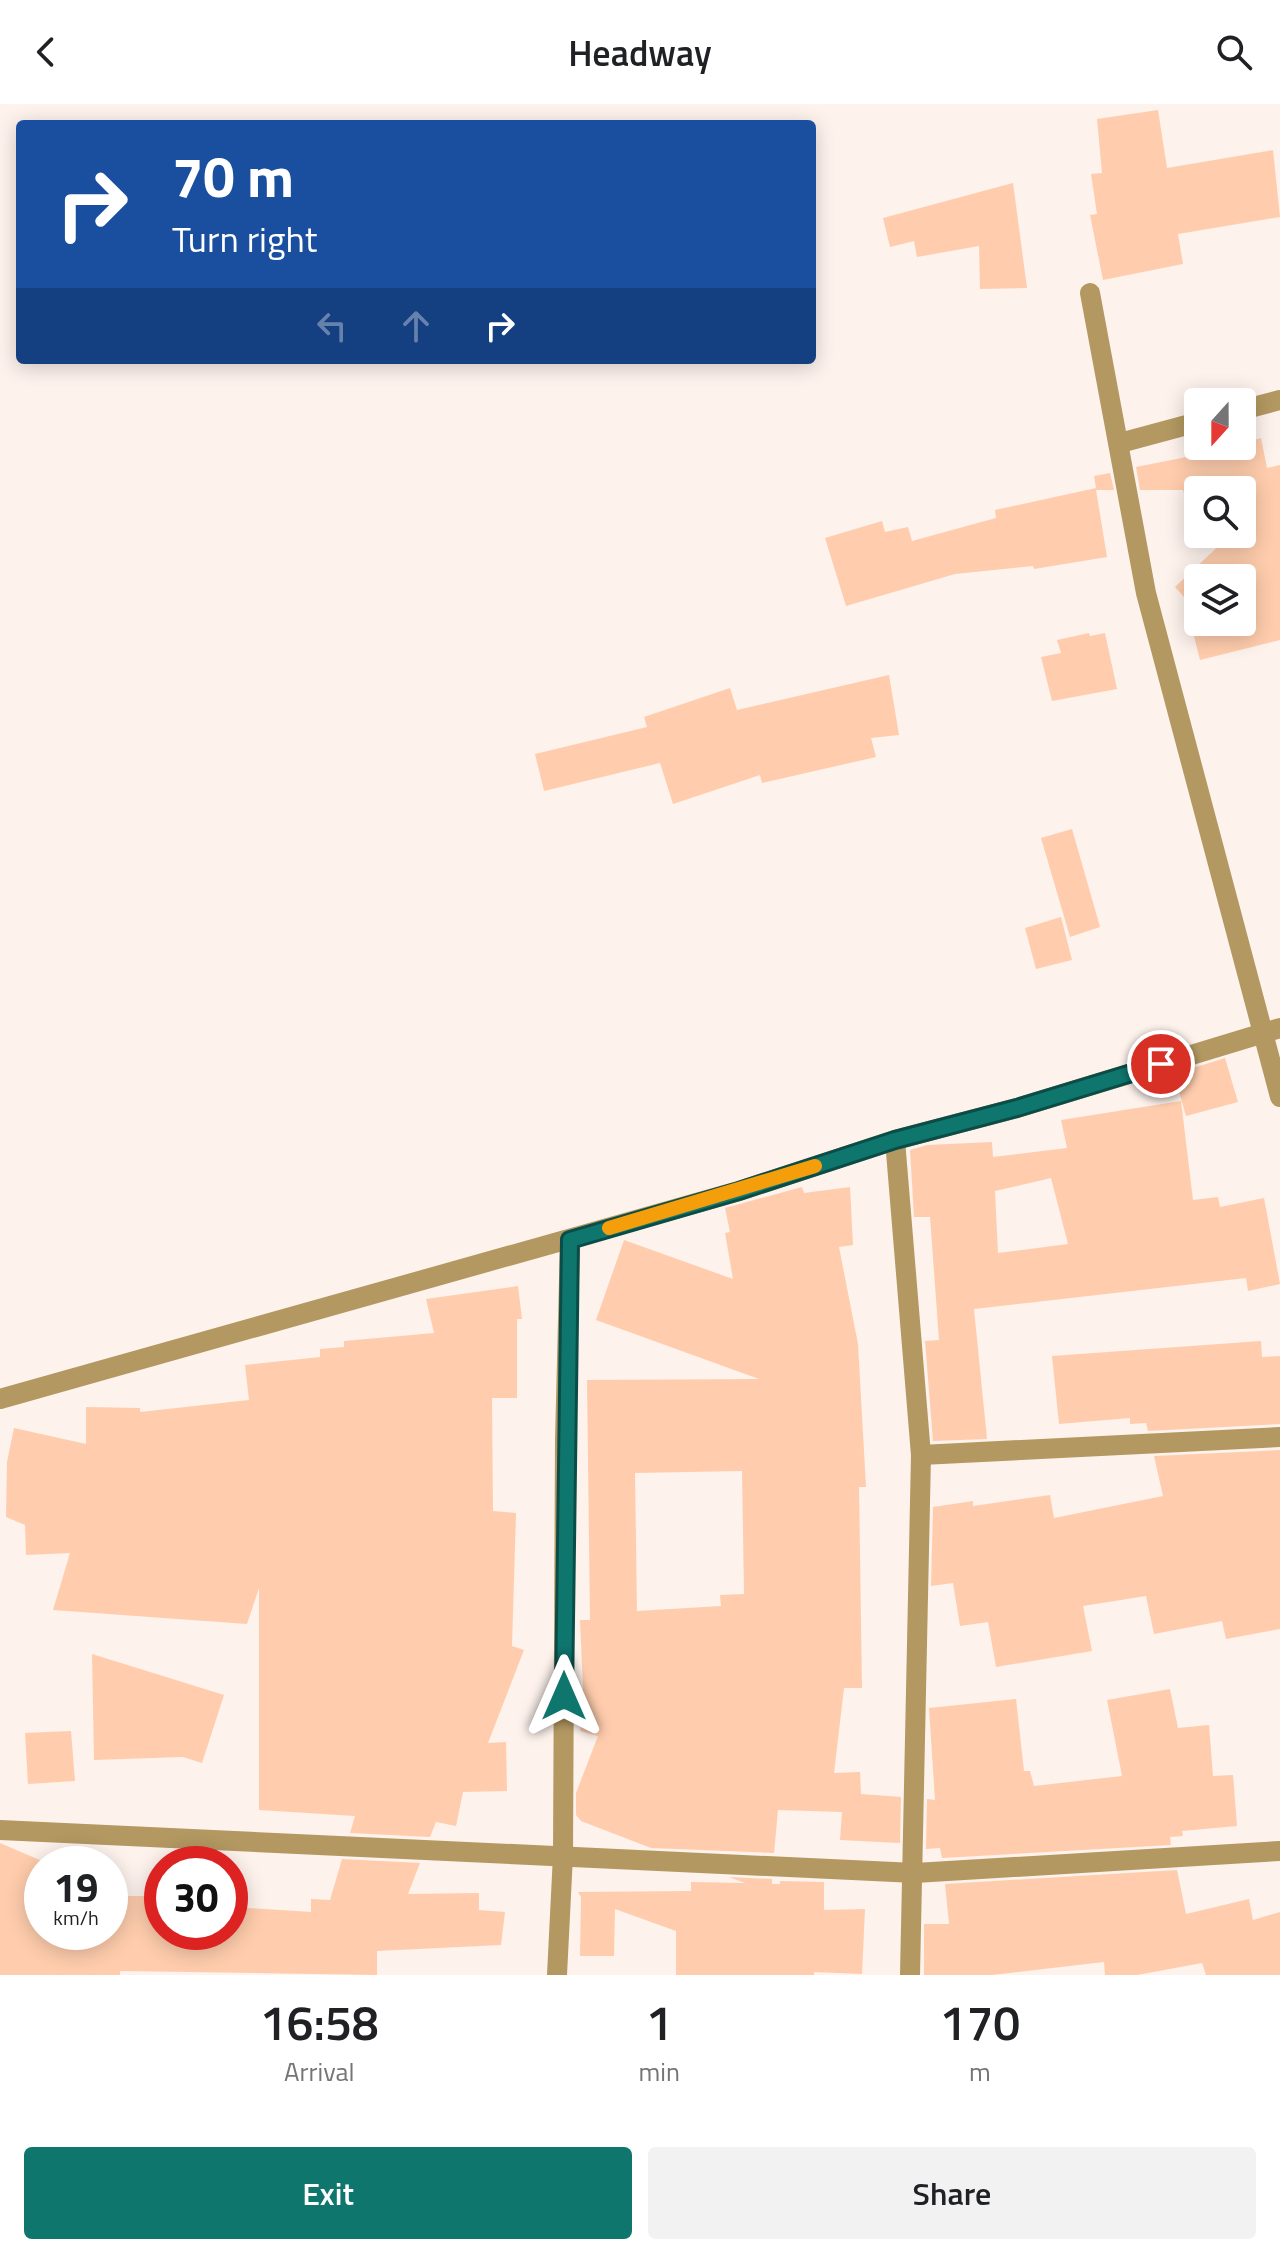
<!DOCTYPE html>
<html lang="en">
<head>
<meta charset="utf-8">
<style>
  :root { --surface:#fff; --page:#f2f2f2; --text:#202124; --muted:#757577; --accent:#0f766e }
  body { margin:0; font-family:"Titillium Web",sans-serif; background:var(--page); color:var(--text); height:100vh; display:flex; flex-direction:column; font-size:30px; white-space:nowrap }
  * { box-sizing:border-box; margin:0 }
  p { font-size:26px; color:var(--muted) }
  .icon { flex:none; width:44px; height:44px; fill:none; stroke:currentColor; stroke-width:2; stroke-linecap:round; stroke-linejoin:round }
  .map { position:relative; height:1871px; overflow:hidden }
  .details { display:flex; flex-direction:column; background:var(--surface); flex:1 }
  .details>* { flex:none }
  .top-card { position:absolute; left:16px; top:16px; width:800px; height:244px; border-radius:8px; box-shadow:0 4px 20px #0003; background:#1a4fa0; color:#fff; overflow:hidden }
  .needle { width:52px; rotate:201deg }
  .controls { position:absolute; left:1184px; top:284px; display:grid; gap:16px }
  .controls a { display:grid; place-items:center; width:72px; height:72px; border-radius:8px; background:var(--surface); box-shadow:0 4px 20px #0003; font-size:40px }
  .speed { position:absolute; left:24px; top:1742px; display:flex; gap:16px; font-size:40px; font-weight:700; text-align:center }
  .speed>* { display:grid; place-content:center; width:104px; height:104px; border-radius:50%; background:var(--surface); box-shadow:0 4px 20px #0003; line-height:1 }
  .speed small { font-size:20px; font-weight:400 }
  .speed .limit { border:12px solid #d22; background:#fff; color:#111 }
  .pin { position:absolute; display:grid; place-items:center; width:68px; height:68px; color:#fff; margin:-34px; border:4px solid #fff; border-radius:50%; box-shadow:0 2px 8px #0007 }
  .me { position:absolute; width:88px; margin:-44px; rotate:0deg; stroke-linejoin:round; filter:drop-shadow(0 0 6px #0008) }
  .turn { display:flex; align-items:center; gap:28px; height:168px; padding:0 24px; font-size:36px }
  .turn .icon { width:104px; height:104px; stroke-width:2.5 }
  .turn b { display:block; font-size:56px; line-height:68px }
  .lanes { display:flex; align-items:center; height:76px; padding:0 24px; background:#0003; justify-content:center; gap:40px; direction:ltr }
  .lanes .off { opacity:.35 }
  .eta { display:flex; justify-content:space-evenly; align-items:center; height:136px; text-align:center }
  .eta b { font-size:48px; font-weight:600; line-height:56px }
  .cta { display:flex; gap:16px; margin-top:auto; padding:16px 24px }
  .cta a { flex:1; height:92px; border-radius:8px; background:var(--accent); color:#fff; font-size:32px; font-weight:600; line-height:92px; text-align:center }
  .cta a+a { background:var(--page); color:var(--text) }
  header { display:flex; justify-content:space-between; align-items:center; height:104px; padding:0 24px; background:var(--surface); font-size:36px; font-weight:600 }
  .map>svg:first-child { display:block }
  .building { fill:#ffcdad; fill-rule:evenodd }
  .lines { fill:none; stroke-linecap:round; stroke-linejoin:round }
  .street { stroke:#b39861; stroke-width:20 }
  .route-casing { stroke:#0a4d48; stroke-width:20 }
  .route { stroke:#0f766e; stroke-width:14 }
  .slow { stroke:#f59e0b; stroke-width:14 }
</style>
</head>
<body>
<header><svg class="icon" aria-label="back" viewBox="0 0 24 24"><path d="M15 5l-7 7 7 7"/></svg>Headway<svg class="icon" aria-label="search" viewBox="0 0 24 24"><circle cx="10" cy="10" r="6"/><path d="M15 15l6 6"/></svg></header>
<div class="map">
<svg width="1280" height="1871" viewBox="0 0 1280 1871">
  <rect width="100%" height="100%" fill="#fdf2ec"/>
  <g class="building">
    <path d="M1158 6 1167 64 1273 46 1280 113 1178 130 1183 160 1103 176 1090 111 1097 110 1091 70 1102 69 1097 15Z"/>
    <path d="M1013 79 1027 184 980 185 979 142 917 153 914 137 890 143 883 114Z"/>
    <path d="M1261 334 1267 364 1280 361V536L1200 556 1184 493 1175 483 1227 434 1199 439 1183 386H1140L1136 363 1242 342V339ZM1198 386H1242V430H1198ZM1198 474H1242V518H1198Z"/>
    <path d="M1110 369 1114 386H1096L1107 453 1034 465 1033 462 955 470 846 502 825 434 882 417 885 428 908 423 912 437 996 414 995 406 1096 384 1094 372Z"/>
    <path d="M1089 529 1090 532 1105 529 1117 585 1052 597 1041 553 1061 549 1057 536Z"/>
    <path d="M889 571 899 631 871 634 876 653 762 679 760 671 673 700 660 659 544 687 535 650 647 623 644 613 730 584 737 606Z"/>
    <path d="M1072 725 1100 823 1070 833 1041 734Z"/>
    <path d="M1061 813 1072 856 1036 865 1025 824Z"/>
    <path d="M1225 954 1238 998 1186 1012 1174 970Z"/>
    <path d="M1181 997 1193 1096 1218 1093 1220 1103 1264 1094 1280 1180 1248 1187 1246 1174 974 1205 987 1335 933 1337 925 1237 939 1236 930 1113H914L910 1046 927 1041 992 1038 993 1053 1067 1044 1061 1016ZM1051 1074 1068 1140 998 1149 995 1087Z"/>
    <path d="M802 1083 804 1089 850 1083 853 1141 839 1143 858 1240 866 1383H859L862 1584H844L834 1669 860 1668 861 1690 901 1693 900 1739 840 1736 842 1708 778 1706 774 1749 651 1744 581 1717 576 1711V1689L598 1632 580 1627 581 1622 577 1620 583 1584 580 1516H590L587 1276 759 1275 596 1216 624 1136 733 1175 725 1129 730 1128 725 1104ZM742 1367 744 1490 720 1491 721 1502 637 1507 635 1369Z"/>
    <path d="M518 1182 522 1215H517V1294H492L493 1407 516 1409 512 1542 524 1546 488 1639 506 1638 507 1687 463 1688 456 1722 436 1718 430 1733 350 1729 355 1712 259 1706V1484L247 1520 53 1506 70 1449 26 1451 25 1421 6 1413 7 1358 14 1324 86 1340V1303L140 1304V1308L249 1296 245 1261 320 1253V1245L344 1243V1237L434 1229 426 1195Z"/>
    <path d="M1261 1237 1262 1253 1280 1252V1320L1148 1327 1146 1319 1130 1320V1314L1059 1320 1052 1252Z"/>
    <path d="M1280 1346V1525L1226 1535 1222 1517 1154 1530 1146 1492 1083 1502 1092 1547 996 1563 988 1518 960 1522 953 1479 931 1482 933 1403 973 1397V1402L1050 1391 1054 1414 1163 1392 1154 1352Z"/>
    <path d="M92 1550 224 1591 202 1659 183 1653 94 1656Z"/>
    <path d="M1170 1585 1178 1624 1209 1621 1213 1672 1233 1671 1237 1722 1182 1727 1183 1732 1170 1733 1171 1741 942 1754 940 1744 926 1745 927 1695 935 1696 929 1604 1016 1595 1024 1667H1030L1034 1682 1122 1672 1107 1596Z"/>
    <path d="M71 1627 75 1677 28 1680 25 1629Z"/>
    <path d="M0 1739 42 1757V1828H110V1792H162V1828H232L233 1803 311 1808V1795L330 1796 342 1755 420 1759 408 1790 479 1789V1806L505 1808 501 1841 377 1847V1871L120 1867V1871H0Z"/>
    <path d="M1177 1766 1186 1810 1249 1795 1253 1816 1280 1808V1871H1206L1202 1859 1137 1871H1105L1104 1858 992 1871H924V1820H949L945 1780Z"/>
    <path d="M729 1773 772 1775V1780H780V1777L824 1778V1806L865 1805 862 1870 814 1868V1871H676V1827L615 1805 614 1852H580L581 1793 578 1788 691 1787V1778L745 1779Z"/>
  </g>
  <g class="lines">
    <g class="street">
      <path d="M1090 189 1146 489 1280 993"/>
      <path d="M1242 306 1280 296"/>
      <path d="M1120 339 1198 318"/>
      <path d="M895 1036 921 1351 910 1871"/>
      <path d="M0 1295 739 1087 895 1036 1017 1004 1280 924"/>
      <path d="M921 1351 1280 1333"/>
      <path d="M0 1726 915 1769 1280 1747"/>
      <path d="M557 1871 563 1751 565 1336 570 1136"/>
    </g>
  </g>
  <g class="lines">
    <g class="route-casing">
      <path id="route" d="M564 1592 570 1136 739 1087 895 1036 1017 1004 1161 960"/>
    </g>
    <use href="#route" class="route"/>
    <path class="slow" d="M609 1124 815 1062"/>
  </g>
</svg>
<div class="controls">
<a><svg class="needle" viewBox="-14 -14 28 28"><path d="M0-13l5 13h-10z" fill="#e53935"/><path d="M0 13l5-13h-10z" fill="#757577"/></svg></a>
<a><svg class="icon" aria-label="search" viewBox="0 0 24 24"><circle cx="10" cy="10" r="6"/><path d="M15 15l6 6"/></svg></a>
<a><svg class="icon" aria-label="layers" viewBox="0 0 24 24"><path d="M12 4l9 5-9 5-9-5zM3 14l9 5 9-5"/></svg></a>
</div>
<div class="speed"><div>19<small>km/h</small></div><div class="limit">30</div></div>
<div class="pin" style="left:1161px;top:960px;background:#d93025"><svg class="icon" aria-label="arrive" viewBox="0 0 24 24"><path d="M6 21V4h12l-3 4 3 4H6"/></svg></div>
<svg class="me" style="left:564px;top:1592px" viewBox="-20 -20 40 40"><path d="M0-17L14 15 0 8-14 15z" fill="#0f766e" stroke="#fff" stroke-width="4"/></svg>
<div class="top-card">
<div class="turn"><svg class="icon" aria-label="right" viewBox="0 0 24 24"><path d="M7 20v-9h11M14 6l5 5-5 5"/></svg><div><b>70 m</b>Turn right</div></div>
<div class="lanes"><svg class="icon off" aria-label="left" viewBox="0 0 24 24"><path d="M17 20v-9H6M10 6l-5 5 5 5"/></svg><svg class="icon off" aria-label="ahead" viewBox="0 0 24 24"><path d="M12 20V5M6 11l6-6 6 6"/></svg><svg class="icon" aria-label="right" viewBox="0 0 24 24"><path d="M7 20v-9h11M14 6l5 5-5 5"/></svg></div>
</div>
</div>
<section class="details">
<div class="eta">
<div><b>16:58</b><p>Arrival</p></div>
<div><b>1</b><p>min</p></div>
<div><b>170</b><p>m</p></div>
</div>
<div class="cta"><a>Exit</a><a>Share</a></div>
</section>
</body>
</html>
